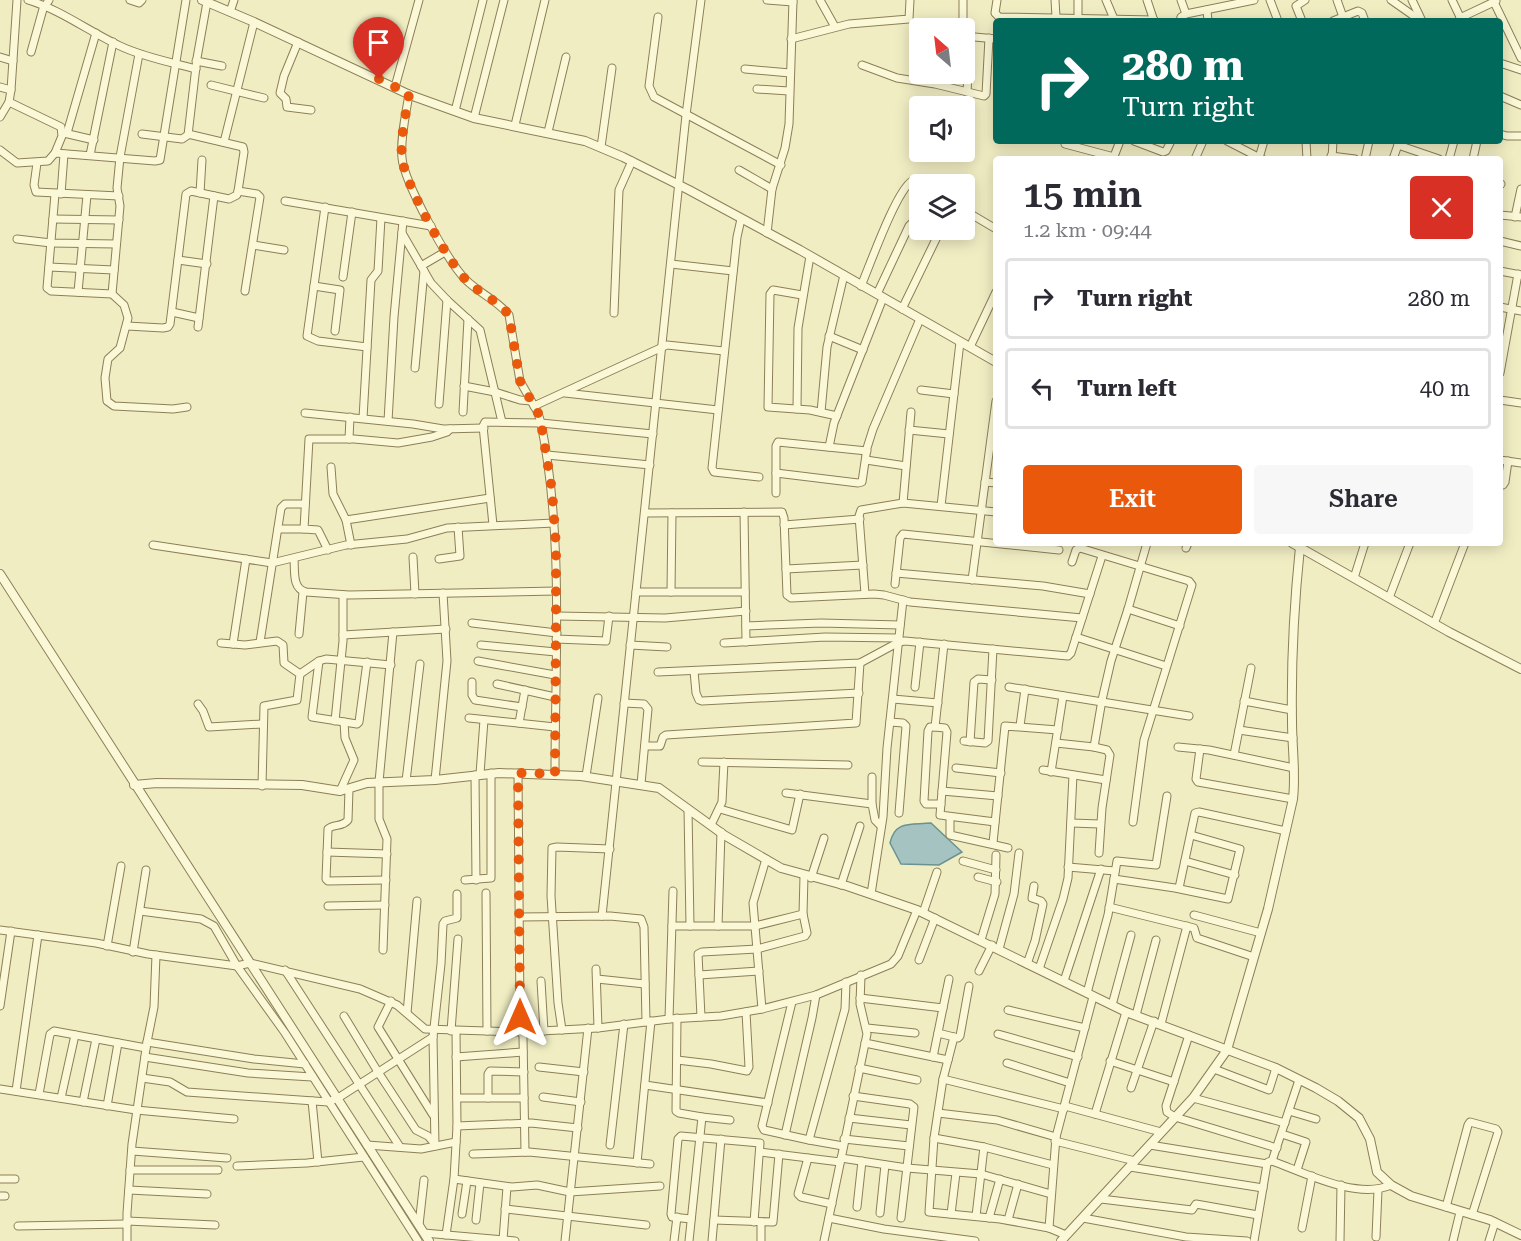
<!DOCTYPE html>
<html lang="en">
<head>
<meta charset="utf-8">
<style>
  :root { --surface:#fff; --page:#f7f7f7; --text:#2b2b33; --muted:#7c7c81; --line:#e1e1e2; --accent:#ea580c }
  body { margin:0; font-family:"Roboto Serif",serif; background:var(--page); color:var(--text); height:100vh; display:flex; flex-direction:column; font-size:22px; white-space:nowrap }
  * { box-sizing:border-box; margin:0 }
  p { font-size:20px; color:var(--muted) }
  .icon { flex:none; width:33px; height:33px; fill:none; stroke:currentColor; stroke-width:2; stroke-linecap:round; stroke-linejoin:round }
  .map { position:relative; flex:1; overflow:hidden }
  .panel { position:absolute; left:993px; top:156px; width:510px; height:390px; display:flex; flex-direction:column; background:var(--surface); border-radius:6px; box-shadow:0 3px 15px #0003 }
  .panel>* { flex:none }
  .top-card { position:absolute; left:993px; top:18px; width:510px; height:126px; border-radius:6px; box-shadow:0 3px 15px #0003; background:#00695c; color:#fff; overflow:hidden }
  .needle { width:39px; rotate:332deg }
  .buttons { position:absolute; left:909px; top:18px; display:grid; gap:12px }
  .buttons a { display:grid; place-items:center; width:66px; height:66px; border-radius:6px; background:var(--surface); box-shadow:0 3px 15px #0003; font-size:30px }
  .pin { position:absolute; display:grid; place-items:center; width:51px; height:51px; color:#fff; margin:-62px -26px; border-radius:50% 50% 50% 0; rotate:-45deg; box-shadow:0 0 6px #0007 }
  .pin .icon { rotate:45deg }
  .me { position:absolute; width:66px; margin:-33px; rotate:0deg; stroke-linejoin:round; filter:drop-shadow(0 0 4px #0008) }
  .turn { display:flex; align-items:center; gap:21px; height:126px; padding:0 30px; font-size:27px }
  .turn .icon { width:78px; height:78px; stroke-width:2.5 }
  .turn b { display:block; font-size:42px; line-height:51px }
  .round { display:grid; place-items:center; flex:none; width:63px; height:63px; border-radius:6px; background:var(--page) }
  .head { display:flex; align-items:center; justify-content:space-between; height:102px; padding:0 30px }
  h1 { font-size:36px; font-weight:600; line-height:45px }
  .button { display:flex; gap:12px; margin-top:auto; padding:12px 30px }
  .button a { flex:1; height:69px; border-radius:6px; background:var(--accent); color:#fff; font-size:24px; font-weight:600; line-height:69px; text-align:center }
  .button a+a { background:var(--page); color:var(--text) }
  ul { padding:0; list-style:none }
  li { display:flex; align-items:center; gap:18px; height:81px; margin:0 12px 9px; padding:0 18px; border:3px solid var(--line); border-radius:6px }
  li div { flex:1 }
  li b { display:block; font-size:22px }
  li em { font-style:normal }
  .map>svg:first-child { display:block }
  .water { fill:#a5c3c1; stroke:#6b9291; stroke-width:1.5 }
  .lines { fill:none; stroke-linecap:round; stroke-linejoin:round }
  .minor-casing { stroke:#8c7f58; stroke-width:9 }
  .tertiary-casing { stroke:#8c7f58; stroke-width:10 }
  .minor { stroke:#fbf8d7; stroke-width:7 }
  .tertiary { stroke:#fbf8d7; stroke-width:8 }
  .route { stroke:#ea580c; stroke-width:10; stroke-dasharray:0 18 }
</style>
</head>
<body>
<div class="map">
<svg width="1521" height="1241" viewBox="0 0 1521 1241">
  <rect width="100%" height="100%" fill="#f1edc3"/>
  <path class="water" d="M931 823 962 852 939 865 901 864 890 843C895 820 911 825 931 823Z"/>
  <g class="lines">
    <g class="minor-casing">
      <g id="minor">
        <path d="M28 0C61 10 88 31 120 46 143 57 170 62 196 69"/>
        <path d="M130 0 139 3 142 0"/>
        <path d="M767 0 793 2"/>
        <path d="M820 0 835 27"/>
        <path d="M963 0V28"/>
        <path d="M997 0 995 13 999 17 1154 20"/>
        <path d="M1055 0 1056 17"/>
        <path d="M1106 0 1114 19"/>
        <path d="M1147 0 1154 21"/>
        <path d="M1181 0 1186 14"/>
        <path d="M1270 0 1278 21"/>
        <path d="M1337 0 1343 17"/>
        <path d="M1391 0 1421 21"/>
        <path d="M1412 0 1422 21"/>
        <path d="M1452 0 1461 19"/>
        <path d="M1493 0 1521 58"/>
        <path d="M1207 10 1208 21"/>
        <path d="M230 12 234 0"/>
        <path d="M658 17 649 86 654 97 781 165"/>
        <path d="M1078 18V0"/>
        <path d="M1460 18 1496 1"/>
        <path d="M1180 21 1181 17 1186 14 1254 0"/>
        <path d="M1302 21 1296 6 1305 0"/>
        <path d="M1333 21 1358 11 1362 13 1365 21"/>
        <path d="M964 36 996 39"/>
        <path d="M791 39 849 24 909 19 910 0"/>
        <path d="M298 42 284 76 280 93 286 99 287 107 311 110"/>
        <path d="M31 52 43 9 49 0"/>
        <path d="M139 54 120 157 117 188 120 206 112 294 124 305 128 318 120 348 108 359 107 365 105 378 107 401 114 406 173 409 187 407"/>
        <path d="M0 57 13 61"/>
        <path d="M196 61 222 66"/>
        <path d="M1500 63 1521 70"/>
        <path d="M862 65 897 78 935 84 984 96 986 94 989 38"/>
        <path d="M745 69 790 73"/>
        <path d="M211 85 264 98"/>
        <path d="M0 87 11 90"/>
        <path d="M395 87 419 0"/>
        <path d="M757 89 789 91"/>
        <path d="M967 92 970 37"/>
        <path d="M409 94C406 114 400 138 402 158 404 182 448 262 466 280 479 293 497 300 509 315L520 381 538 413 541 423C564 538 555 657 555 774"/>
        <path d="M1500 96 1521 105"/>
        <path d="M9 102 61 127 62 136 55 153"/>
        <path d="M455 111 483 0"/>
        <path d="M0 117 9 102 11 90 17 0"/>
        <path d="M474 118 504 0"/>
        <path d="M515 125 545 0"/>
        <path d="M548 132 566 57"/>
        <path d="M64 133 94 140"/>
        <path d="M67 133 96 33"/>
        <path d="M142 134 182 139 188 135 197 58 207 2"/>
        <path d="M1500 134 1507 136H1521"/>
        <path d="M1134 141 1163 152 1166 151 1171 141"/>
        <path d="M1227 141 1262 159"/>
        <path d="M1306 141 1307 159"/>
        <path d="M224 142 254 22"/>
        <path d="M1065 144 1114 157"/>
        <path d="M1398 145 1439 159"/>
        <path d="M601 147 612 68"/>
        <path d="M0 150 17 163 48 161 55 153 155 161 160 160 186 0"/>
        <path d="M90 155 113 42"/>
        <path d="M1331 156 1355 159"/>
        <path d="M1259 158 1264 141"/>
        <path d="M1113 159 1120 141"/>
        <path d="M1195 159 1203 141"/>
        <path d="M1332 159 1333 141"/>
        <path d="M1365 159 1369 141"/>
        <path d="M1393 159 1399 142"/>
        <path d="M1449 159 1454 141"/>
        <path d="M1473 159 1477 141"/>
        <path d="M37 163 34 185 36 192 119 196"/>
        <path d="M739 170 772 189"/>
        <path d="M1500 184H1501"/>
        <path d="M238 191 257 194 260 197 245 291"/>
        <path d="M200 193 202 160"/>
        <path d="M55 194 47 288 51 291 112 294"/>
        <path d="M61 194 64 154"/>
        <path d="M285 201 431 226"/>
        <path d="M325 207 307 336 318 341 367 347"/>
        <path d="M964 210 996 229"/>
        <path d="M1500 215 1521 217"/>
        <path d="M1515 217 1521 189"/>
        <path d="M53 219 119 220"/>
        <path d="M741 219 737 237 712 468 714 472 759 477"/>
        <path d="M402 233 431 283 447 300 480 330 502 422"/>
        <path d="M767 233 772 189 785 148 789 124 793 0"/>
        <path d="M17 239 51 243 116 244"/>
        <path d="M1500 241 1521 246"/>
        <path d="M253 245 284 250"/>
        <path d="M178 260 207 264"/>
        <path d="M671 264 733 271"/>
        <path d="M421 266 445 252"/>
        <path d="M49 267 114 270"/>
        <path d="M1500 271 1521 275"/>
        <path d="M343 277 352 212"/>
        <path d="M314 286 340 290 335 331"/>
        <path d="M861 286C870 265 896 191 912 181L920 185"/>
        <path d="M78 292 87 195"/>
        <path d="M877 294 909 226 914 221 920 223"/>
        <path d="M802 295 773 290 770 294 768 407 810 410 837 416"/>
        <path d="M1500 307 1521 311"/>
        <path d="M902 309 937 237 936 232 933 230"/>
        <path d="M172 312 199 318"/>
        <path d="M614 313 619 190 632 161"/>
        <path d="M127 326 163 328 168 327 170 324 186 194 191 191 229 199 237 195 238 191 244 152 243 147 188 134"/>
        <path d="M198 327 214 196"/>
        <path d="M829 336 863 350"/>
        <path d="M970 347 996 292"/>
        <path d="M415 368 424 271"/>
        <path d="M1500 373 1518 274"/>
        <path d="M464 386 495 392 520 400 531 401"/>
        <path d="M921 390 954 394"/>
        <path d="M565 393 718 410"/>
        <path d="M1500 400 1521 403"/>
        <path d="M439 404 447 300"/>
        <path d="M534 406 667 345 724 351"/>
        <path d="M797 409 798 328 810 256"/>
        <path d="M463 412 468 319"/>
        <path d="M821 412 827 347 844 275"/>
        <path d="M305 413 413 424 443 429 484 428"/>
        <path d="M363 418 371 280 378 271 381 218"/>
        <path d="M388 421 394 317 403 221"/>
        <path d="M909 430 949 434"/>
        <path d="M349 439 350 417"/>
        <path d="M829 447 834 423 883 298"/>
        <path d="M547 455 650 465"/>
        <path d="M866 460 906 466"/>
        <path d="M1500 460 1521 463"/>
        <path d="M331 467 333 494 346 520 351 545"/>
        <path d="M776 473 858 483 862 482 867 448 873 429 920 319"/>
        <path d="M985 482 996 483"/>
        <path d="M1500 485H1503L1505 482 1508 461"/>
        <path d="M776 493V446L778 442 867 451"/>
        <path d="M903 503 911 412"/>
        <path d="M941 506 960 342"/>
        <path d="M744 512 746 642"/>
        <path d="M645 513 782 512 784 518 787 595 791 598 874 594 884 595 910 602 1082 618"/>
        <path d="M346 520 490 498"/>
        <path d="M493 525 483 426 485 422 541 423 653 434"/>
        <path d="M784 525 860 519"/>
        <path d="M278 529H304"/>
        <path d="M153 545 272 563 346 545 407 539 447 528 554 523"/>
        <path d="M1186 548 1188 543"/>
        <path d="M328 550 318 530 304 529 309 439H354L398 443 432 437 447 432 450 429"/>
        <path d="M413 557 415 594"/>
        <path d="M294 559C295 571 292 589 306 592L349 595 556 591"/>
        <path d="M439 559 460 556 458 527"/>
        <path d="M1072 562 1076 550 1080 548 1189 581 1192 585 1144 740 1133 822"/>
        <path d="M786 569 863 565"/>
        <path d="M896 573 1043 586 1090 594"/>
        <path d="M1354 578 1365 543"/>
        <path d="M972 580 996 401"/>
        <path d="M895 584 900 538 903 534 1059 550"/>
        <path d="M636 592H745"/>
        <path d="M671 592 672 513"/>
        <path d="M865 594 859 516 861 510 903 503 996 512"/>
        <path d="M1389 598 1410 543"/>
        <path d="M1128 609 1180 626"/>
        <path d="M557 616 665 618 746 611"/>
        <path d="M472 623 557 633"/>
        <path d="M1434 624 1465 543"/>
        <path d="M746 626 821 623 900 625"/>
        <path d="M299 634 303 592"/>
        <path d="M343 635 446 629"/>
        <path d="M1076 637 1166 666"/>
        <path d="M556 639 606 641 609 616"/>
        <path d="M260 642 281 508 285 504H305"/>
        <path d="M221 643 245 645 277 641 283 645 284 663 300 674 297 700 264 706 262 786"/>
        <path d="M724 643 825 637 899 638"/>
        <path d="M233 644 246 559"/>
        <path d="M944 644 935 727 945 728 947 732 940 815 995 822"/>
        <path d="M481 645 556 652"/>
        <path d="M630 645 667 647"/>
        <path d="M319 661 312 717 357 724 359 722 367 662"/>
        <path d="M478 661 555 675"/>
        <path d="M694 671 696 693 699 700 702 701 859 693"/>
        <path d="M658 672 860 663 899 642 905 641 1068 656 1071 653 1102 556"/>
        <path d="M300 674 319 661 326 659 391 665"/>
        <path d="M472 682V695L475 700 522 707"/>
        <path d="M497 684 555 697"/>
        <path d="M915 687 920 642"/>
        <path d="M1009 687 1189 716"/>
        <path d="M893 699 938 703"/>
        <path d="M1244 701 1292 710"/>
        <path d="M624 703 644 704 648 709 641 784"/>
        <path d="M198 704 203 711 209 727 262 724"/>
        <path d="M469 718 555 727"/>
        <path d="M335 721 343 641V595"/>
        <path d="M890 722 903 723 906 726 899 813"/>
        <path d="M519 723 525 690"/>
        <path d="M1020 726 1025 689"/>
        <path d="M935 727H930L928 731 924 801 926 804H941"/>
        <path d="M1239 730 1293 738"/>
        <path d="M964 741 985 743 988 741 993 649"/>
        <path d="M970 742 974 682 978 679 992 680"/>
        <path d="M1056 743 1094 747"/>
        <path d="M645 746H660L663 737 666 735 856 723 860 663"/>
        <path d="M1178 747 1209 750 1294 768"/>
        <path d="M1200 749 1196 779 1198 782 1293 799"/>
        <path d="M1234 755 1251 668"/>
        <path d="M702 762 848 765"/>
        <path d="M956 768 1001 773"/>
        <path d="M1043 770 1106 780"/>
        <path d="M1051 772 1063 696"/>
        <path d="M518 773 520 1017 523 1037 525 1152"/>
        <path d="M480 774 484 720"/>
        <path d="M475 775 476 880"/>
        <path d="M586 776 598 698"/>
        <path d="M872 777V804"/>
        <path d="M435 780 447 661 443 593"/>
        <path d="M406 781 420 664"/>
        <path d="M349 789 348 820C342 828 334 823 328 829L326 879 328 881 386 880"/>
        <path d="M340 791 354 760 345 738 344 722"/>
        <path d="M942 791 998 796"/>
        <path d="M786 793 872 804 875 820 881 826"/>
        <path d="M688 809 690 926"/>
        <path d="M720 809 792 830 800 794"/>
        <path d="M950 817V835L1008 848"/>
        <path d="M1071 823 1100 824"/>
        <path d="M711 825 722 802 724 762"/>
        <path d="M993 843 1005 726 1058 730"/>
        <path d="M327 852 387 854"/>
        <path d="M1099 853 1102 808 1110 755 1107 750 1094 747 1102 700 1111 661 1128 609 1147 543"/>
        <path d="M963 861 996 870"/>
        <path d="M1185 861 1235 875"/>
        <path d="M1068 867 1115 871"/>
        <path d="M978 877 997 882"/>
        <path d="M811 878 824 838"/>
        <path d="M1114 879 1175 888 1228 899 1240 849 1191 835"/>
        <path d="M465 880 491 878V773"/>
        <path d="M841 885 860 826"/>
        <path d="M1179 888 1195 813 1199 812 1286 831"/>
        <path d="M486 893 487 1031"/>
        <path d="M871 894 883 817 887 748 903 600"/>
        <path d="M328 906 385 905"/>
        <path d="M1109 907 1194 928 1197 938 1254 957"/>
        <path d="M140 911 201 919 214 926 237 966 285 1033 418 1241"/>
        <path d="M923 913 937 872"/>
        <path d="M1194 915 1261 933"/>
        <path d="M602 916 686 115 701 0"/>
        <path d="M520 917 610 916 641 919 644 927 646 1022"/>
        <path d="M672 926H755L803 914"/>
        <path d="M718 926 721 832"/>
        <path d="M0 930 96 943 148 954 237 966 250 963 360 989 397 1005 425 1029 522 1032 598 1028 669 1019 721 1016 762 1009 816 995 891 964 898 956 917 910"/>
        <path d="M981 940 995 894 996 855"/>
        <path d="M107 946 121 866"/>
        <path d="M999 949 1014 894 1019 853"/>
        <path d="M383 950 387 839 379 819V782L393 632"/>
        <path d="M133 952 146 870"/>
        <path d="M919 960 935 918"/>
        <path d="M1027 964 1035 941 1043 904 1041 901 1032 898 1034 886"/>
        <path d="M596 969 598 1028"/>
        <path d="M1039 969 1063 899 1068 878 1073 775"/>
        <path d="M285 970 400 1147"/>
        <path d="M979 971 992 945"/>
        <path d="M699 975 759 971"/>
        <path d="M597 979 645 984"/>
        <path d="M541 981 544 1031"/>
        <path d="M1064 981 1101 869"/>
        <path d="M1087 993 1108 915 1117 861 1156 865 1167 796"/>
        <path d="M860 998 943 1008 933 1057"/>
        <path d="M391 1001 378 1027 433 1115"/>
        <path d="M792 1002 762 1126 764 1130 809 1140"/>
        <path d="M1112 1005 1131 935"/>
        <path d="M0 1006 11 931"/>
        <path d="M943 1008 949 979"/>
        <path d="M762 1009 753 903 766 859"/>
        <path d="M1008 1010 1085 1028"/>
        <path d="M407 1013 417 901"/>
        <path d="M1136 1015 1156 940"/>
        <path d="M344 1016 378 1072 416 1130 428 1136 435 1144"/>
        <path d="M701 1017 698 954 702 952 757 949 805 936 807 933 803 914 804 876"/>
        <path d="M677 1018 676 1111 679 1113 702 1117 689 1241"/>
        <path d="M669 1019 673 891"/>
        <path d="M1161 1024 1187 926"/>
        <path d="M867 1028 915 1033"/>
        <path d="M562 1030 558 1003 551 896 552 848 557 847 610 849"/>
        <path d="M451 1031 458 939"/>
        <path d="M938 1033 958 1038 960 1036 969 986"/>
        <path d="M998 1034 1078 1057"/>
        <path d="M1189 1035 1166 1106 1167 1112 1175 1117 1277 1148"/>
        <path d="M147 1042 254 1059 305 1064"/>
        <path d="M865 1043 948 1060 943 1079 934 1138 929 1212 1000 1219 1049 1228"/>
        <path d="M145 1057 248 1073 312 1077"/>
        <path d="M456 1057 523 1052"/>
        <path d="M677 1060 711 1064 747 1071 749 1067 746 1012"/>
        <path d="M948 1060 954 1037"/>
        <path d="M1110 1061 1174 1082"/>
        <path d="M1007 1063 1070 1083"/>
        <path d="M539 1067 584 1072"/>
        <path d="M859 1068 917 1080"/>
        <path d="M1214 1069 1269 1090 1276 1068"/>
        <path d="M142 1078 170 1082 187 1092 328 1102 338 1098 433 1037"/>
        <path d="M943 1079 1064 1109"/>
        <path d="M645 1085 768 1103"/>
        <path d="M1131 1088 1154 1021"/>
        <path d="M0 1089 136 1110 234 1119"/>
        <path d="M16 1091 38 935"/>
        <path d="M39 1094 50 1034 54 1031 146 1048"/>
        <path d="M853 1096 910 1104 914 1107 901 1218"/>
        <path d="M543 1097 581 1102"/>
        <path d="M61 1098 75 1035"/>
        <path d="M457 1098H524"/>
        <path d="M488 1098V1074L490 1071 524 1072"/>
        <path d="M1193 1098 1285 1123"/>
        <path d="M312 1101 318 1162"/>
        <path d="M83 1102 96 1039"/>
        <path d="M107 1106 118 1043"/>
        <path d="M1065 1106 1161 1132"/>
        <path d="M1289 1111 1316 1119"/>
        <path d="M938 1113 997 1120 1056 1137"/>
        <path d="M1095 1114 1126 1012"/>
        <path d="M702 1117 730 1120"/>
        <path d="M849 1118 911 1125"/>
        <path d="M457 1126 531 1123 578 1128"/>
        <path d="M1282 1134 1306 1142 1297 1170"/>
        <path d="M785 1135 812 1018 816 995"/>
        <path d="M934 1138 984 1147 1053 1165"/>
        <path d="M844 1139 909 1146"/>
        <path d="M1055 1141 1135 1161"/>
        <path d="M367 1145 421 1149 456 1142"/>
        <path d="M610 1145 624 1024"/>
        <path d="M1150 1145 1267 1164"/>
        <path d="M435 1146 433 1037 441 964 443 924 445 921 457 918V894"/>
        <path d="M843 1146 809 1140 845 1009 846 982"/>
        <path d="M132 1151 227 1158"/>
        <path d="M760 1152 840 1162"/>
        <path d="M473 1154 529 1152 650 1164"/>
        <path d="M808 1158 798 1194 801 1197 832 1204"/>
        <path d="M841 1158 907 1168 981 1174 1051 1194"/>
        <path d="M1272 1161C1305 1173 1357 1200 1391 1185"/>
        <path d="M637 1163 651 1021"/>
        <path d="M237 1166 307 1163 364 1157"/>
        <path d="M1130 1167 1263 1188"/>
        <path d="M130 1170H218"/>
        <path d="M0 1179H15"/>
        <path d="M454 1179 512 1187 537 1185 570 1192 660 1186"/>
        <path d="M129 1190 207 1194"/>
        <path d="M0 1196H5"/>
        <path d="M1101 1199 1192 1210 1196 1204 1258 1215"/>
        <path d="M857 1207 862 1161"/>
        <path d="M1446 1207 1468 1125 1470 1122 1496 1129 1498 1132 1472 1215"/>
        <path d="M505 1209 646 1225"/>
        <path d="M880 1213 885 1165"/>
        <path d="M462 1214 467 1181"/>
        <path d="M951 1214 956 1173"/>
        <path d="M976 1216 984 1147"/>
        <path d="M829 1218 884 1229 975 1241"/>
        <path d="M989 1218 1000 1179"/>
        <path d="M1083 1218 1186 1237 1247 1241"/>
        <path d="M691 1219 672 1217 671 1214 678 1139 681 1136 760 1143 754 1222"/>
        <path d="M476 1220 480 1183"/>
        <path d="M714 1220 773 1222 779 1154"/>
        <path d="M1008 1220 1018 1184"/>
        <path d="M127 1221 215 1225"/>
        <path d="M761 1222V1241"/>
        <path d="M419 1225 424 1180"/>
        <path d="M18 1226 127 1224"/>
        <path d="M1302 1228 1312 1176"/>
        <path d="M424 1233 515 1241"/>
        <path d="M446 1235 454 1179 457 1126 456 1031"/>
        <path d="M1066 1235 1049 1228 1056 1137 1093 997"/>
        <path d="M1376 1237 1378 1190"/>
        <path d="M503 1240 507 1187"/>
        <path d="M127 1241V1213L132 1144 147 1042 154 1007 156 955"/>
        <path d="M565 1241 588 1028"/>
        <path d="M674 1241 677 1217"/>
        <path d="M712 1241 721 1139"/>
        <path d="M824 1241 867 1034 860 1004 861 975"/>
        <path d="M1254 1241 1267 1164 1268 1162 1272 1161 1299 1080"/>
        <path d="M1340 1241 1341 1185"/>
        <path d="M1453 1241 1460 1212"/>
        <path d="M1489 1241 1495 1222"/>
      </g>
    </g>
    <g class="tertiary-casing">
      <g id="tertiary">
        <path d="M202 0 254 22 410 95 474 118 585 141 623 157 689 190 800 250 996 362"/>
        <path d="M1292 543 1449 632 1521 669"/>
        <path d="M0 574 429 1241"/>
        <path d="M134 785 157 783 302 785 340 791 367 783 435 780 499 773 581 776 659 788 724 835 781 868 847 886 917 910 1126 1012 1276 1068 1316 1088 1338 1101 1359 1118 1370 1139 1377 1172 1391 1185 1411 1196 1490 1220 1521 1235"/>
        <path d="M1061 1241 1193 1098 1227 1050 1268 909 1293 799C1296 773 1292 748 1292 721 1291 663 1294 605 1300 547"/>
      </g>
    </g>
    <use href="#minor" class="minor"/>
    <use href="#tertiary" class="tertiary"/>
  </g>
  <g class="lines">
    <path class="route" d="M379 79 409 94C406 114 400 138 402 158 404 182 448 262 466 280 479 293 497 300 509 315L520 381 538 413 541 423 552 490 556 546V616L555 774 518 773 520 1017"/>
  </g>
</svg>
<div class="buttons">
<a><svg class="needle" viewBox="-14 -14 28 28"><path d="M0-13l5 13h-10z" fill="#e53935"/><path d="M0 13l5-13h-10z" fill="#7c7c81"/></svg></a>
<a><svg class="icon" aria-label="sound" viewBox="0 0 24 24"><path d="M4 9h4l5-4v14l-5-4H4zM17 9q2 3 0 6"/></svg></a>
<a><svg class="icon" aria-label="layers" viewBox="0 0 24 24"><path d="M12 4l9 5-9 5-9-5zM3 14l9 5 9-5"/></svg></a>
</div>
<div class="pin" style="left:379px;top:79px;background:#d93025"><svg class="icon" aria-label="arrive" viewBox="0 0 24 24"><path d="M6 21V4h12l-3 4 3 4H6"/></svg></div>
<svg class="me" style="left:520px;top:1017px" viewBox="-20 -20 40 40"><path d="M0-17L14 15 0 8-14 15z" fill="#ea580c" stroke="#fff" stroke-width="4"/></svg>
<div class="top-card">
<div class="turn"><svg class="icon" aria-label="right" viewBox="0 0 24 24"><path d="M7 20v-9h11M14 6l5 5-5 5"/></svg><div><b>280 m</b>Turn right</div></div>
</div>
<section class="panel">
<div class="head"><div><h1>15 min</h1><p>1.2 km · 09:44</p></div><a class="round" style="background:#d93025;color:#fff"><svg class="icon" aria-label="close" viewBox="0 0 24 24"><path d="M6 6l12 12M18 6L6 18"/></svg></a></div>
<ul>
<li><svg class="icon" aria-label="right" viewBox="0 0 24 24"><path d="M7 20v-9h11M14 6l5 5-5 5"/></svg><div><b>Turn right</b></div><em>280 m</em></li>
<li><svg class="icon" aria-label="left" viewBox="0 0 24 24"><path d="M17 20v-9H6M10 6l-5 5 5 5"/></svg><div><b>Turn left</b></div><em>40 m</em></li>
</ul>
<div class="button"><a>Exit</a><a>Share</a></div>
</section>
</div>
</body>
</html>
